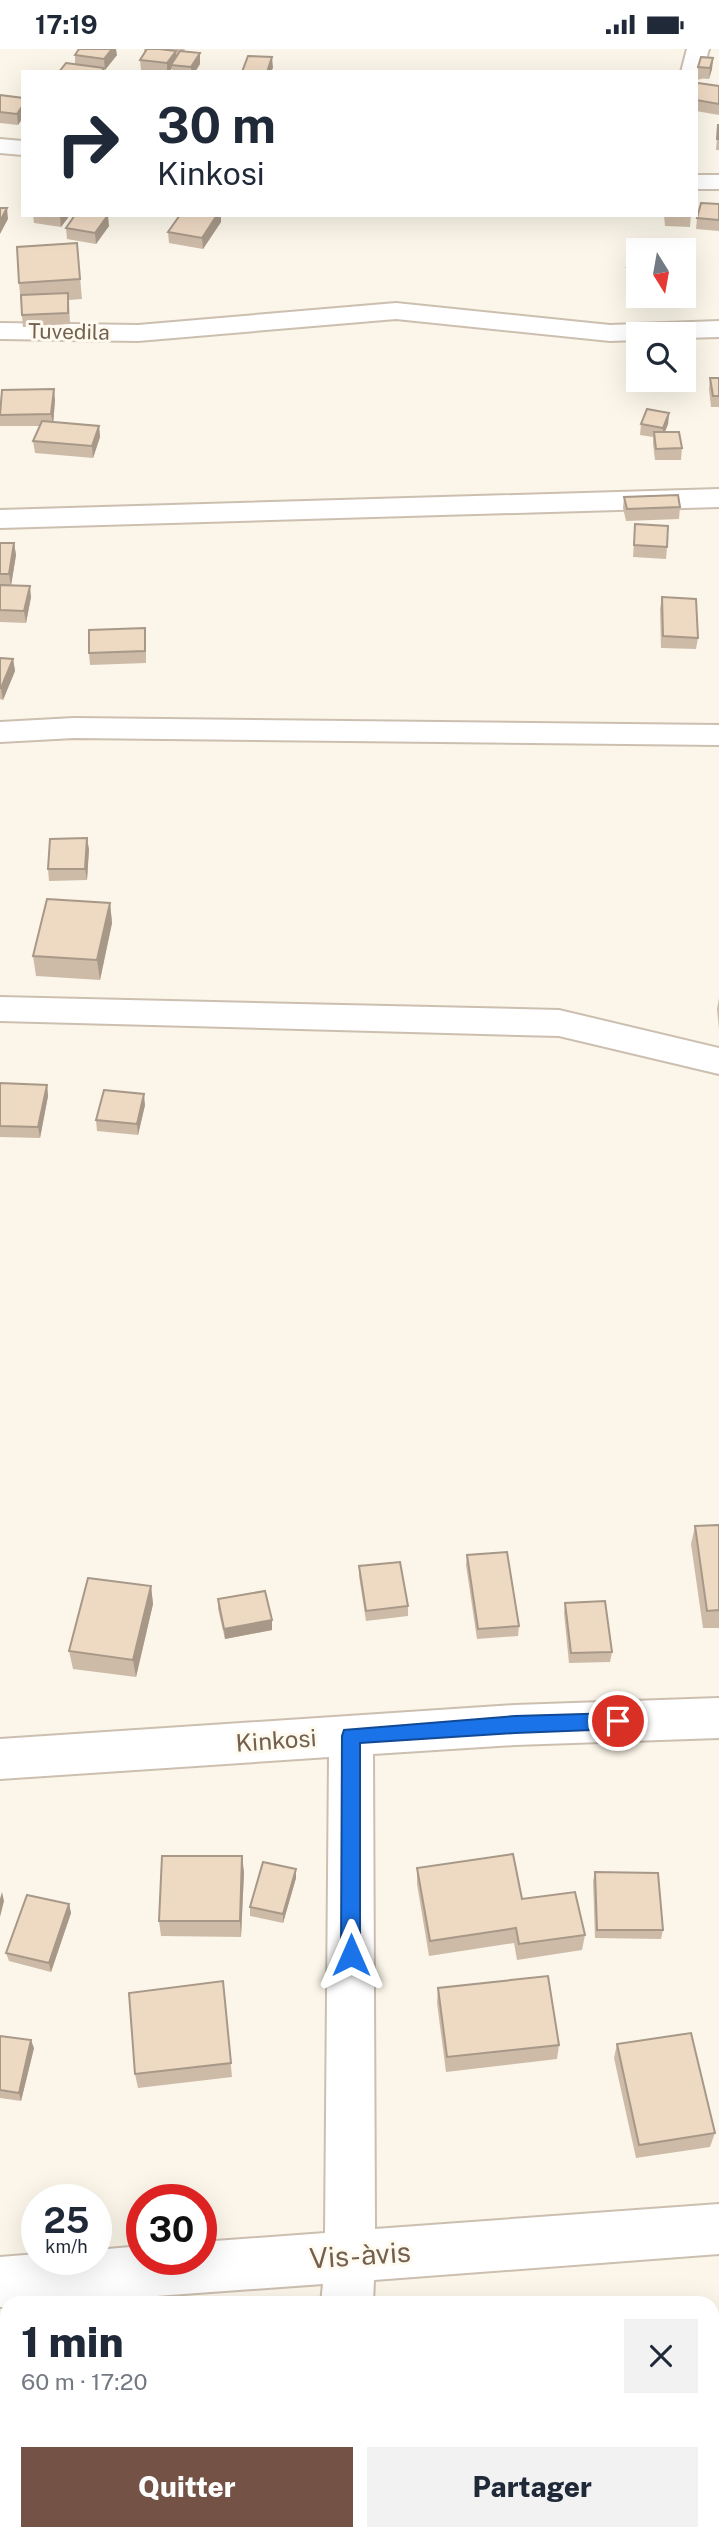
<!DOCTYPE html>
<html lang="fr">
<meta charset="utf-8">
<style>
:root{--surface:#fff;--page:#f2f2f3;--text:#1f2937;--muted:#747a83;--accent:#745246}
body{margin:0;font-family:"Public Sans",sans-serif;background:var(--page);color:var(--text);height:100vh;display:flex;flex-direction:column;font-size:26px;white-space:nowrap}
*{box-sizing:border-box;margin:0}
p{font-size:23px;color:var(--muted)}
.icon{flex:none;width:38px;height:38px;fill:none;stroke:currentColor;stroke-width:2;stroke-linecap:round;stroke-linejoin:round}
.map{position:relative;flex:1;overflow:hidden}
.details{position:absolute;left:0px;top:2247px;width:719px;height:245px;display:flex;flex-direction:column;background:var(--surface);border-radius:21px 21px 0 0;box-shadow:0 7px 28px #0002}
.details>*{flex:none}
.guide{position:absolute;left:21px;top:21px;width:677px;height:147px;border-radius:0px;box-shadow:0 7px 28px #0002;background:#fff;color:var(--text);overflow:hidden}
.needle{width:46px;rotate:169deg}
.controls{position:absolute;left:626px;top:189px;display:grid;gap:14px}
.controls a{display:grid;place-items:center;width:70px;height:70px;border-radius:0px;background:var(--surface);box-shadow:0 7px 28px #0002;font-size:35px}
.speed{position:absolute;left:21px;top:2135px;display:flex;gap:14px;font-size:35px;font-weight:700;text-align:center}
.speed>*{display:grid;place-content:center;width:91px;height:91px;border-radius:50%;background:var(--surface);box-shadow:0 7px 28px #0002;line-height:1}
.speed small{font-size:18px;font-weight:400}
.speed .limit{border:10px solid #d22;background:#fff;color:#111}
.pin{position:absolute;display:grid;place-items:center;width:60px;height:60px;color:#fff;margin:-30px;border:4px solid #fff;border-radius:50%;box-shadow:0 2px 7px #0007}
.me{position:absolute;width:77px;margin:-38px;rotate:0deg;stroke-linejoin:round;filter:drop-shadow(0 0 5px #0008)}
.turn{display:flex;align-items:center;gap:24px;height:147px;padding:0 21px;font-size:32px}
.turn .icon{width:91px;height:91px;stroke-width:2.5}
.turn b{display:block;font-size:49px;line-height:60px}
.round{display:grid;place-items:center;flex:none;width:74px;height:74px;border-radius:0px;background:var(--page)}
.overview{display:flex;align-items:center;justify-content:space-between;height:119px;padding:0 21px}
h1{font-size:42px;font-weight:800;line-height:52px}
.action{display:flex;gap:14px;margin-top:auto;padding:14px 21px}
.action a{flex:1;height:80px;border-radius:0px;background:var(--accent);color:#fff;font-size:28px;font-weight:800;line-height:80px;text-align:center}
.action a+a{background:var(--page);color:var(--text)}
.status{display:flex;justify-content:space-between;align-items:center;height:49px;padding:0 35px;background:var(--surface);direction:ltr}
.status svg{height:19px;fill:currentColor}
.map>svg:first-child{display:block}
</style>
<div class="status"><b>17:19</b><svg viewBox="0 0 49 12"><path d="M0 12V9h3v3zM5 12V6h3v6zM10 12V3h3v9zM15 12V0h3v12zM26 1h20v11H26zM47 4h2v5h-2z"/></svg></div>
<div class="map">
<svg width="719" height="2492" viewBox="0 0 719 2492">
<rect width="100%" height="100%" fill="#fbf6e9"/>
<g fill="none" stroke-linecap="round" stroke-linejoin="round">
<g stroke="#ccbfb0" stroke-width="4">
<path id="minor" d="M 687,0 L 709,0 L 701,28 L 696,29 L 696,23 L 681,23 Z
M 0,90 L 23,92 L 23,106 L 0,104 Z
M 696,126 L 719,126 L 719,140 L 696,140 Z
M 396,254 L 610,276 L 719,272 L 719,288 L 684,289 L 684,285 L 639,285 L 639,291 L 610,292 L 396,270 L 138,292 L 0,290 L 0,274 L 138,276 Z
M 719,440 L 719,458 L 0,479 L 0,461 Z
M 74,669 L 719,676 L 719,696 L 74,689 L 0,693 L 0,673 Z
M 0,948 L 559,961 L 719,999 L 719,1025 L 559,987 L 0,972 Z
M 719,1649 L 719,1689 L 515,1696 L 373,1705 L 375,2180 L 719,2155 L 719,2205 L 374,2231 L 373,2254 L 321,2254 L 323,2235 L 60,2254 L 7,2254 L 7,2258 L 0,2258 L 0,2208 L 37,2205 L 37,2210 L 96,2210 L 96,2201 L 142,2197 L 142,2210 L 201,2210 L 201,2193 L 325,2184 L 329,1708 L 0,1730 L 0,1690 L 515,1656 Z
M 306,2485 L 360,2485 L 359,2492 L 305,2492 Z"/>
</g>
<use href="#minor" fill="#fff" fill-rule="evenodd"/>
</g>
<path fill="#cdbba8" d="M 144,0 L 185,0 L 184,2 L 200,4 L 200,15 L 195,23 L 172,23 L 172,19 L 169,23 L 151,23 L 141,21 L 140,11 L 145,4 Z
M 75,6 L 117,6 L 105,21 L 104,21 L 104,23 L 75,15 Z
M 713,9 L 712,20 L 709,30 L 697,29 L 698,18 Z
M 696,36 L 719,37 L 719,66 L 696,62 Z
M 0,46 L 23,49 L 18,76 L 0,74 Z
M 718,76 L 719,76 L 719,101 L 716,101 Z
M 719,155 L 719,182 L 696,180 L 697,169 Z
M 33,166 L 70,166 L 61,178 L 34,174 Z
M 664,166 L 691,166 L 690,178 L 665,177 Z
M 221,173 L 203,200 L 169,194 L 168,183 Z
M 109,177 L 96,195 L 67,190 L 66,179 Z
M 77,194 L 82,250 L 69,251 L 70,275 L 23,278 L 19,234 Z
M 639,206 L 639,232 L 626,229 L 627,218 Z
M 710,329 L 719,329 L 719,358 L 711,358 L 709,340 Z
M 55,351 L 53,373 L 99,377 L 100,388 L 93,409 L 35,404 L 33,392 L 40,377 L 0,377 L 0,354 Z
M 669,364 L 668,375 L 665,383 L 682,399 L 681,411 L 655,411 L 653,395 L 653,388 L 640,386 L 641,375 Z
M 624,448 L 680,458 L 679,470 L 626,472 L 623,459 Z
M 635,475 L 667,498 L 666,510 L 633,508 Z
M 0,494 L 14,494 L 16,506 L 11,536 L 31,548 L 26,574 L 0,573 Z
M 662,548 L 698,589 L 696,600 L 661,599 L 660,560 Z
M 146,590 L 146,614 L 90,616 L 89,604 Z
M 0,609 L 13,610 L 15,622 L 3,651 L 0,650 Z
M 89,800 L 87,831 L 49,832 L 48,820 Z
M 110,854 L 112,874 L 100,931 L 36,927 L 33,907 Z
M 719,949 L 719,980 L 717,960 Z
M 0,1034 L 47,1036 L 48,1047 L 40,1089 L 0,1088 Z
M 145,1056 L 138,1086 L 97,1082 L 96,1071 Z
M 719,1476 L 719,1579 L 703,1579 L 691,1495 L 695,1477 Z
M 467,1506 L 519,1577 L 518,1587 L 477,1590 L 466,1516 Z
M 359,1517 L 408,1557 L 408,1567 L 366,1572 L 359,1527 Z
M 151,1537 L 153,1555 L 136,1628 L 73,1620 L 69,1602 Z
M 218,1550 L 272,1571 L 272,1581 L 225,1590 L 218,1560 Z
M 565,1554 L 612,1603 L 610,1613 L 569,1614 L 564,1564 Z
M 417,1819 L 522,1850 L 585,1886 L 582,1901 L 517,1911 L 514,1894 L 429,1907 L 417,1835 Z
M 296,1820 L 296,1829 L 283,1874 L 250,1867 L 250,1858 Z
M 244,1823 L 241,1888 L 161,1887 L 159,1872 Z
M 595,1823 L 663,1881 L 661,1890 L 595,1889 L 593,1832 Z
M 69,1855 L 71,1864 L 51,1923 L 9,1912 L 6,1904 Z
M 223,1932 L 232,2028 L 138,2039 L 135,2025 Z
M 438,1939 L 559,1996 L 557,2010 L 446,2023 L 437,1954 Z
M 0,1987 L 34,1999 L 21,2052 L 0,2049 Z
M 617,1995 L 715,2084 L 710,2098 L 636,2109 L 614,2009 Z
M 712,2399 L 719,2492 L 712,2492 L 711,2485 L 712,2485 Z"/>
<path fill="#a79888" d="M 112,0 L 116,0 L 117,6 L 105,21 L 104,10 Z
M 176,2 L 176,13 L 171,16 L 172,19 L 169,23 L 167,23 L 167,14 Z
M 200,4 L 200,15 L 195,23 L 191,23 L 191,18 Z
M 272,8 L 273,19 L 271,23 L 267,23 Z
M 713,9 L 712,20 L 709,30 L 710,19 Z
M 23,56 L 23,69 L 18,76 L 17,65 Z
M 7,159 L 8,170 L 0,185 L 0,172 Z
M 70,166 L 61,178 L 60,167 Z
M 108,166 L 109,177 L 96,195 L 95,184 Z
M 217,166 L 221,166 L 221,173 L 203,200 L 202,189 Z
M 54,340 L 55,351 L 53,377 L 51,365 Z
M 669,364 L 668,375 L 662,390 L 663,379 Z
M 99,377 L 100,388 L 93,409 L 92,397 Z
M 14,494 L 16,506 L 11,537 L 9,525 Z
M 30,537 L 31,548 L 26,574 L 24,562 Z
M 13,610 L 15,622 L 3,651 L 1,639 Z
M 87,789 L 89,800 L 87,831 L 85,820 Z
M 110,854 L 112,874 L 100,931 L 97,911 Z
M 47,1036 L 48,1047 L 40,1089 L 38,1078 Z
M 144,1045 L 145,1056 L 138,1086 L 137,1075 Z
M 151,1537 L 153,1555 L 136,1628 L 133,1611 Z
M 272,1571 L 272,1581 L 225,1590 L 224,1580 Z
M 242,1807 L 244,1823 L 241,1888 L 240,1872 Z
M 296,1820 L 296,1829 L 283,1874 L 283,1865 Z
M 2,1843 L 4,1852 L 0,1868 L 0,1850 Z
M 69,1855 L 71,1864 L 51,1923 L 49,1914 Z
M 31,1991 L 34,1999 L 21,2052 L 19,2044 Z
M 232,2485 L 233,2485 L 234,2492 L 229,2492 Z"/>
<path fill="#eed9c3" stroke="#a79888" stroke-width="2" d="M 79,0 L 112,0 L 104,10 L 75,6 Z
M 147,0 L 159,0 L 176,2 L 167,14 L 140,11 Z
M 180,2 L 200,4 L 191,18 L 171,16 Z
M 248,7 L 272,8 L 267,23 L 242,23 Z
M 701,8 L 713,9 L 710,19 L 698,18 Z
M 66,14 L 104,19 L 101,23 L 59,23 Z
M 698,34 L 719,37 L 719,55 L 696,51 L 696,36 Z
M 0,46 L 23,49 L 23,56 L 17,65 L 0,63 Z
M 718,76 L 719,76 L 719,90 L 717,90 Z
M 701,154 L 719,155 L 719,171 L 697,169 Z
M 0,159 L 7,159 L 0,172 Z
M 75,166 L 108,166 L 95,184 L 66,179 Z
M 180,166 L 217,166 L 202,189 L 168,183 Z
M 77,194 L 80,230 L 19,234 L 17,198 Z
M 636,205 L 639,206 L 639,220 L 627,218 Z
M 68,244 L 68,264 L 22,266 L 21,246 Z
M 710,329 L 719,329 L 719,347 L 713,347 Z
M 54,340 L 51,365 L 0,366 L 2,341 Z
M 647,360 L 669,364 L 663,379 L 641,375 Z
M 42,372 L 99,377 L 92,397 L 33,392 Z
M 654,383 L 679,383 L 682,399 L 656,400 Z
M 678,446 L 680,458 L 627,460 L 624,448 Z
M 635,475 L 668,477 L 667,498 L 634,496 Z
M 0,494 L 14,494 L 9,525 L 0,525 Z
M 0,536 L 30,537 L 24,562 L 0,561 Z
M 662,548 L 696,550 L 698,589 L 663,587 Z
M 145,579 L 145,602 L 89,604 L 89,581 Z
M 0,609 L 13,610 L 1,639 L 0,639 Z
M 87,789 L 85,820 L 48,820 L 50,790 Z
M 47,850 L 110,854 L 97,911 L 33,907 Z
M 0,1034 L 47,1036 L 38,1078 L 0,1077 Z
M 104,1041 L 144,1045 L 137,1075 L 96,1071 Z
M 719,1476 L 719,1561 L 707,1562 L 695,1477 Z
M 507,1503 L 519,1577 L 478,1580 L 467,1506 Z
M 400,1513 L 408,1557 L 366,1562 L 359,1517 Z
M 88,1529 L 151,1537 L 133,1611 L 69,1602 Z
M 265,1542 L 272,1571 L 224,1580 L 218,1550 Z
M 605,1552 L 612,1603 L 571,1604 L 565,1554 Z
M 513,1805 L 522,1850 L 575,1843 L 585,1886 L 519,1895 L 516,1879 L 430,1892 L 417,1819 Z
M 162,1807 L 242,1807 L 240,1872 L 159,1872 Z
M 263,1813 L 296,1820 L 283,1865 L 250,1858 Z
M 595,1823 L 658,1824 L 663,1881 L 597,1881 Z
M 27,1846 L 69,1855 L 49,1914 L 6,1904 Z
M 548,1927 L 559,1996 L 447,2008 L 438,1939 Z
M 223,1932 L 231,2014 L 135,2025 L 129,1944 Z
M 691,1984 L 715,2084 L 639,2096 L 617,1995 Z
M 0,1987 L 31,1991 L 19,2044 L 0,2041 Z
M 719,2398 L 719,2492 L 712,2450 L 712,2399 Z
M 119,2485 L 232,2485 L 229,2492 L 116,2492 Z
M 442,2485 L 444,2492 L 410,2492 Z
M 525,2485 L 567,2485 L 568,2492 L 480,2492 L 480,2490 Z"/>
<path fill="#1a73e8" stroke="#114b97" stroke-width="2" d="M 618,1664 L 625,1667 L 627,1672 L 625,1678 L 618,1680 L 515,1684 L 360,1694 L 360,1906 L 357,1912 L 351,1915 L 344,1912 L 341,1906 L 342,1687 L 344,1681 L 515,1667 Z"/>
<g text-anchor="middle" stroke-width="6" stroke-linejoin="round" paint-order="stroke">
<g font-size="21" fill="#74604e" stroke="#fefaef">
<text transform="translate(69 283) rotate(1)" y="7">Tuvedila</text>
</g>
<g font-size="24" fill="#74604e" stroke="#fefaef">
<text transform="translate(276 1692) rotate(-4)" y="8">Kinkosi</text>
</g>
<g font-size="28" fill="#74604e" stroke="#fefaef">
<text transform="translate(360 2206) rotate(-4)" y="10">Vis-àvis</text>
</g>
</g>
</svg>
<div class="controls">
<a><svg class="needle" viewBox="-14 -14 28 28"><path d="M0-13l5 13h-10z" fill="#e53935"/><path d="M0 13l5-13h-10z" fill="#747a83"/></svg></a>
<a><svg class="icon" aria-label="search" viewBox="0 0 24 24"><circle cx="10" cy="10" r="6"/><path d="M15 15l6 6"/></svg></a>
</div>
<div class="speed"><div>25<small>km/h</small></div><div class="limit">30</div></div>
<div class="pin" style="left:618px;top:1672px;background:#d93025"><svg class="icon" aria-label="arrive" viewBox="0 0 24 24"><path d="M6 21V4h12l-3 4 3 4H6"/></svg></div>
<svg class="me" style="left:351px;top:1906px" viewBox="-20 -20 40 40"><path d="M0-17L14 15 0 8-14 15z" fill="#1a73e8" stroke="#fff" stroke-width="4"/></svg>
<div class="guide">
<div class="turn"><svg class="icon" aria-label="right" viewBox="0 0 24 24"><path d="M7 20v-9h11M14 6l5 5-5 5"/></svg><div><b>30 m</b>Kinkosi</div></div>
</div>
<section class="details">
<div class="overview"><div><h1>1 min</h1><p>60 m · 17:20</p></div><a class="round"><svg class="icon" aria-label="close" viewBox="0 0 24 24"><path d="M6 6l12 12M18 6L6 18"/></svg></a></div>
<div class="action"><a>Quitter</a><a>Partager</a></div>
</section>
</div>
